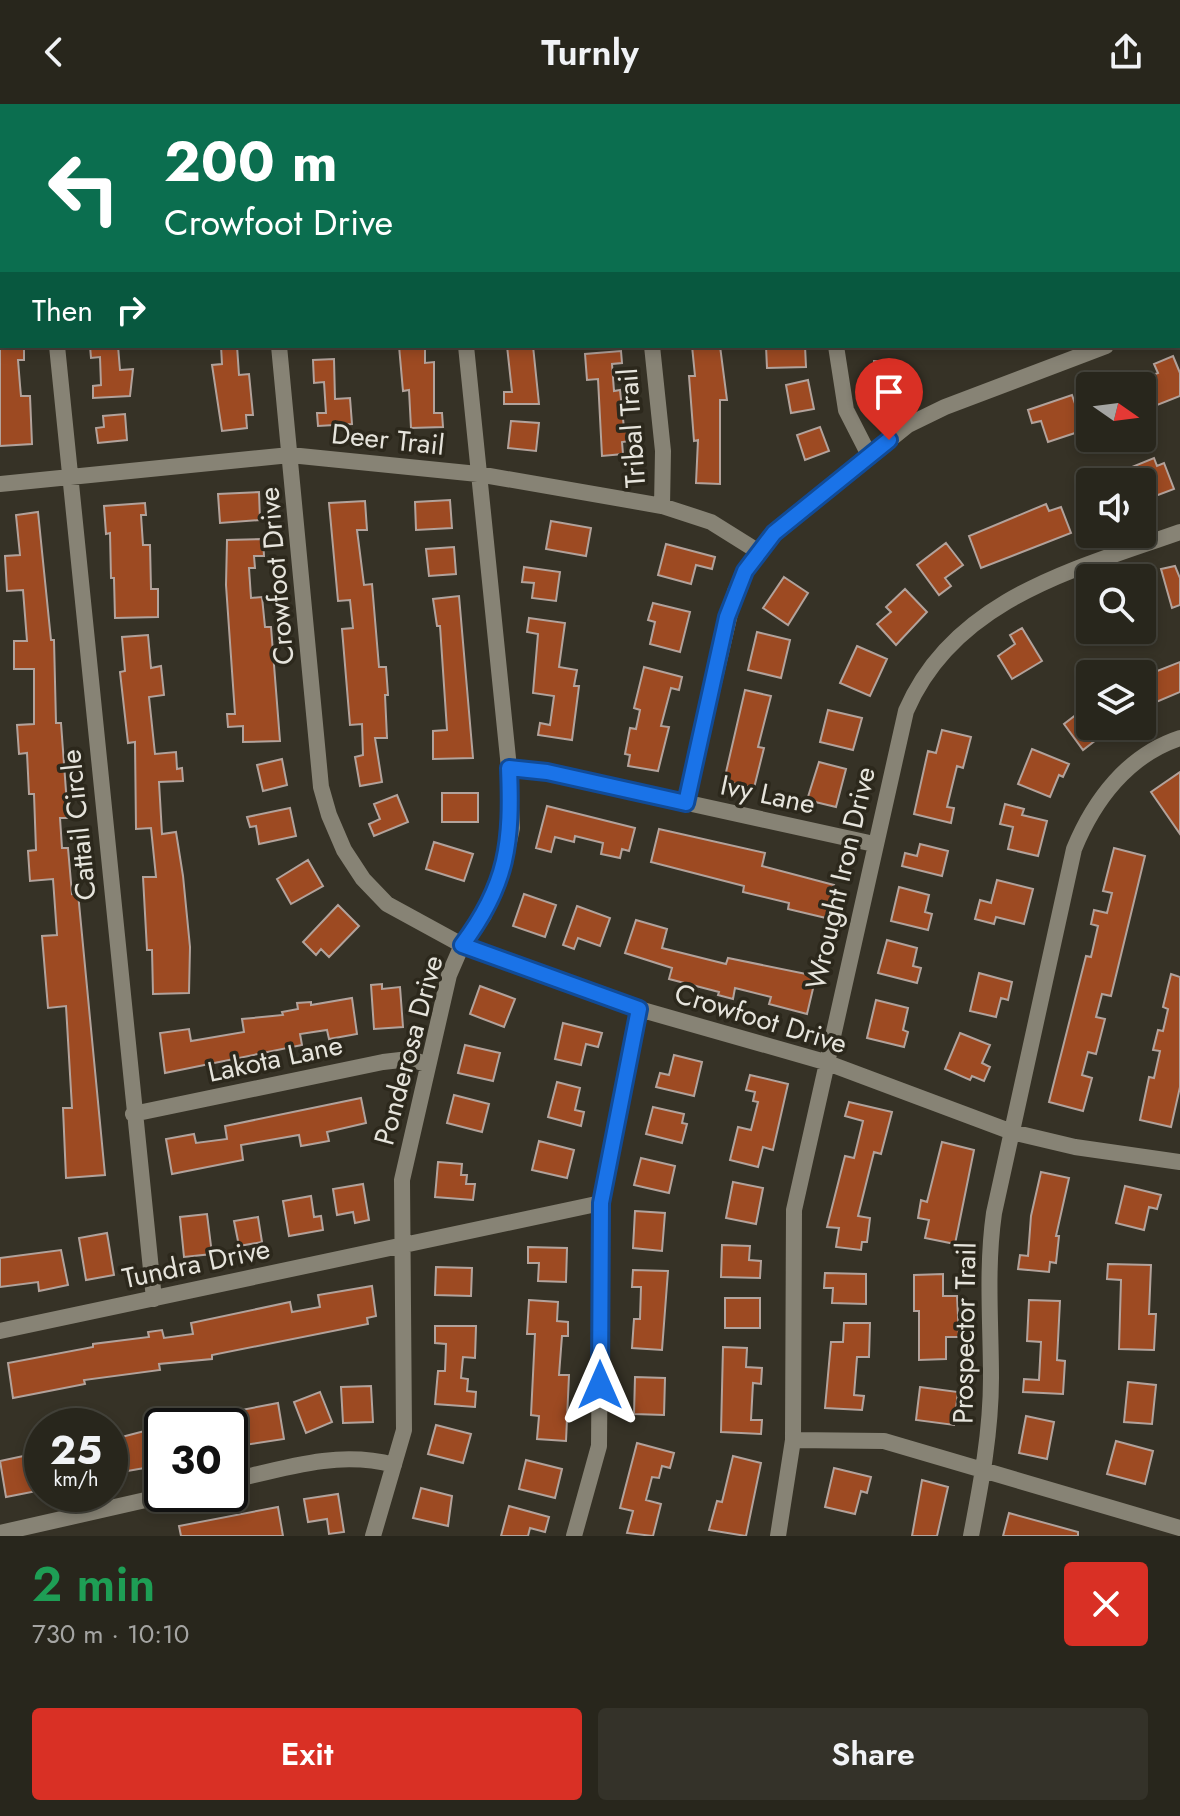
<!DOCTYPE html>
<meta charset="utf-8">
<style>
:root{--surface:#28261c;--page:#343229;--text:#f1f3f6;--muted:#a5a5a3;--line:#44433b;--accent:#d93025}
body{margin:0;font-family:Jost,sans-serif;background:var(--page);color:var(--text);height:100vh;display:flex;flex-direction:column;font-size:30px;white-space:nowrap}
*{box-sizing:border-box;margin:0}
p{font-size:26px;color:var(--muted)}
.icon{flex:none;width:44px;height:44px;fill:none;stroke:currentColor;stroke-width:2;stroke-linecap:round;stroke-linejoin:round}
.map{position:relative;height:1432px;overflow:hidden}
.panel{display:flex;flex-direction:column;background:var(--surface);flex:1}
.panel>*{flex:none}
.hud{position:absolute;left:0px;top:0px;width:1180px;height:244px;box-shadow:0 4px 12px #0003,0 0 0 2px var(--line);background:#0b6e4f;color:#fff;overflow:hidden}
.needle{width:52px;rotate:104deg}
.fabs{position:absolute;left:1076px;top:268px;display:grid;gap:16px}
.fabs a{display:grid;place-items:center;width:80px;height:80px;border-radius:8px;background:var(--surface);box-shadow:0 4px 12px #0003,0 0 0 2px var(--line);font-size:40px}
.speed{position:absolute;left:24px;top:1304px;display:flex;gap:16px;font-size:40px;font-weight:700;text-align:center}
.speed>*{display:grid;place-content:center;width:104px;height:104px;border-radius:50%;background:var(--surface);box-shadow:0 4px 12px #0003,0 0 0 2px var(--line);line-height:1}
.speed small{font-size:20px;font-weight:400}
.speed .limit{border:4px solid #111;border-radius:12px;background:#fff;color:#111}
.pin{position:absolute;display:grid;place-items:center;width:68px;height:68px;color:#fff;margin:-82px -34px;border-radius:50% 50% 50% 0;rotate:-45deg;box-shadow:0 0 8px #0007}
.pin .icon{rotate:45deg}
.me{position:absolute;width:88px;margin:-44px;rotate:0deg;stroke-linejoin:round;filter:drop-shadow(0 0 6px #0008)}
.turn{display:flex;align-items:center;gap:28px;height:168px;padding:0 32px;font-size:36px}
.turn .icon{width:104px;height:104px;stroke-width:2.5}
.turn b{display:block;font-size:56px;line-height:68px}
.then{display:flex;align-items:center;height:76px;padding:0 32px;background:#0003;gap:16px;font-size:30px}
.round{display:grid;place-items:center;flex:none;width:84px;height:84px;border-radius:8px;background:var(--page)}
.overview{display:flex;align-items:center;justify-content:space-between;height:136px;padding:0 32px}
h1{font-size:48px;font-weight:600;line-height:60px;color:#1e9e55}
.action{display:flex;gap:16px;margin-top:auto;padding:16px 32px}
.action a{flex:1;height:92px;border-radius:8px;background:var(--accent);color:#fff;font-size:32px;font-weight:600;line-height:92px;text-align:center}
.action a+a{background:var(--page);color:var(--text)}
header{display:flex;justify-content:space-between;align-items:center;height:104px;padding:0 32px;background:var(--surface);font-size:36px;font-weight:600}
.map>svg:first-child{display:block}
</style>
<header><svg class="icon" aria-label="back" viewBox="0 0 24 24"><path d="M15 5l-7 7 7 7"/></svg>Turnly<svg class="icon" aria-label="share" viewBox="0 0 24 24"><path d="M12 15V3M7 8l5-5 5 5M5 13v7h14v-7"/></svg></header>
<div class="map">
<svg width="1180" height="1432" viewBox="0 0 1180 1432">
<rect width="100%" height="100%" fill="#363226"/>
<path fill="#9d4a22" stroke="#b2a29b" stroke-width="2" d="M 90,242 L 118,242 L 120,266 L 133,265 L 130,292 L 93,294 L 93,282 L 101,281 L 100,253 L 91,254 Z
M 221,242 L 237,242 L 239,271 L 249,270 L 253,311 L 246,311 L 247,324 L 222,327 L 212,261 L 222,260 Z
M 399,242 L 425,242 L 425,259 L 434,258 L 434,309 L 442,309 L 443,323 L 411,324 L 409,286 L 403,287 Z
M 507,242 L 533,242 L 539,300 L 504,300 L 504,288 L 512,288 Z
M 692,242 L 720,242 L 727,296 L 720,296 L 720,380 L 696,379 L 698,336 L 694,337 L 689,272 L 695,272 Z
M 766,242 L 805,242 L 806,263 L 767,264 Z
M 24,243 L 24,256 L 18,256 L 20,281 L 21,292 L 30,292 L 32,340 L 0,342 L 0,244 Z
M 621,247 L 622,259 L 612,260 L 614,287 L 620,286 L 624,324 L 629,323 L 630,337 L 622,338 L 623,350 L 602,352 L 598,275 L 587,276 L 585,250 Z
M 1173,252 L 1180,269 L 1180,292 L 1147,305 L 1142,293 L 1142,275 L 1158,269 L 1154,260 Z
M 334,255 L 335,295 L 350,294 L 352,320 L 318,322 L 317,309 L 326,309 L 324,278 L 314,279 L 313,256 Z
M 874,257 L 896,257 L 896,286 L 873,286 Z
M 808,276 L 814,305 L 791,309 L 786,281 Z
M 1072,291 L 1084,326 L 1048,338 L 1041,317 L 1032,319 L 1028,306 Z
M 125,310 L 127,336 L 98,339 L 96,324 L 104,323 L 103,312 Z
M 511,317 L 539,319 L 536,347 L 508,344 Z
M 820,323 L 829,347 L 805,356 L 797,331 Z
M 1154,354 L 1157,362 L 1164,359 L 1174,385 L 1142,397 L 1142,378 L 1132,378 L 1127,365 Z
M 1090,384 L 1090,423 L 1088,423 L 1077,389 Z
M 259,388 L 260,416 L 220,419 L 218,390 Z
M 450,396 L 452,424 L 416,426 L 415,398 Z
M 365,397 L 367,426 L 357,426 L 364,481 L 372,480 L 379,563 L 386,563 L 388,591 L 385,591 L 387,634 L 375,634 L 382,678 L 360,682 L 355,653 L 363,651 L 362,620 L 350,621 L 342,525 L 353,524 L 350,496 L 338,497 L 329,399 Z
M 145,399 L 146,411 L 141,411 L 143,441 L 150,441 L 151,485 L 158,485 L 158,513 L 115,514 L 114,474 L 111,474 L 110,429 L 106,430 L 104,402 Z
M 1046,400 L 1049,407 L 1061,403 L 1071,429 L 981,464 L 969,432 Z
M 38,408 L 51,536 L 54,536 L 56,619 L 61,619 L 67,701 L 70,701 L 71,714 L 60,714 L 62,744 L 68,744 L 72,790 L 78,789 L 105,1071 L 66,1074 L 63,1004 L 72,1004 L 66,902 L 48,904 L 42,832 L 57,831 L 53,775 L 30,777 L 28,747 L 36,746 L 34,690 L 29,690 L 27,649 L 19,650 L 17,621 L 34,620 L 34,565 L 14,565 L 14,537 L 27,537 L 23,486 L 7,487 L 5,452 L 20,451 L 16,411 Z
M 551,417 L 591,424 L 586,452 L 546,445 Z
M 263,435 L 264,452 L 254,452 L 255,464 L 249,464 L 251,494 L 262,493 L 265,523 L 271,523 L 280,637 L 243,638 L 243,622 L 228,623 L 227,610 L 235,610 L 226,481 L 227,436 Z
M 946,439 L 963,461 L 945,474 L 951,482 L 939,491 L 917,461 Z
M 666,440 L 715,453 L 712,465 L 696,461 L 691,480 L 658,471 Z
M 454,443 L 456,470 L 429,472 L 426,445 Z
M 1175,462 L 1180,474 L 1180,501 L 1172,504 L 1161,465 Z
M 524,463 L 560,468 L 556,497 L 532,494 L 534,479 L 522,478 Z
M 784,473 L 808,489 L 788,521 L 763,504 Z
M 1142,484 L 1155,517 L 1142,521 Z
M 905,485 L 927,508 L 896,541 L 877,520 L 891,508 L 886,503 Z
M 459,492 L 473,654 L 433,655 L 433,627 L 447,626 L 440,522 L 437,522 L 433,495 Z
M 653,499 L 690,508 L 680,548 L 650,540 L 655,518 L 648,516 Z
M 529,514 L 565,519 L 559,563 L 577,566 L 574,582 L 579,582 L 572,636 L 538,631 L 540,619 L 550,621 L 554,592 L 533,589 L 538,530 L 527,528 Z
M 1022,524 L 1042,557 L 1012,575 L 998,552 L 1015,540 L 1010,531 Z
M 757,528 L 790,536 L 781,574 L 748,566 Z
M 148,531 L 151,564 L 161,562 L 164,591 L 149,593 L 155,650 L 176,648 L 177,665 L 182,664 L 183,677 L 159,678 L 162,730 L 176,728 L 183,772 L 190,843 L 189,889 L 153,890 L 152,846 L 147,846 L 143,773 L 156,773 L 151,724 L 136,725 L 135,638 L 128,639 L 120,568 L 125,567 L 122,533 Z
M 857,542 L 887,555 L 870,592 L 840,579 Z
M 1180,558 L 1180,588 L 1142,604 L 1142,573 Z
M 644,563 L 682,573 L 679,586 L 671,584 L 661,622 L 669,623 L 658,667 L 628,662 L 630,651 L 625,650 L 630,624 L 636,625 L 640,606 L 634,604 Z
M 745,586 L 771,592 L 758,643 L 764,644 L 754,684 L 724,677 Z
M 1090,600 L 1090,622 L 1114,622 L 1083,646 L 1064,620 Z
M 828,606 L 862,614 L 853,646 L 820,638 Z
M 942,626 L 971,633 L 963,664 L 957,662 L 947,703 L 954,704 L 951,719 L 914,710 L 928,647 L 936,649 Z
M 1032,645 L 1069,660 L 1063,673 L 1059,671 L 1050,693 L 1018,680 Z
M 282,655 L 287,681 L 263,687 L 257,661 Z
M 819,658 L 846,665 L 836,703 L 807,696 Z
M 1180,668 L 1180,730 L 1151,688 Z
M 442,689 L 478,689 L 478,718 L 442,718 Z
M 397,691 L 408,718 L 374,732 L 369,720 L 380,715 L 374,700 Z
M 1005,700 L 1024,705 L 1022,711 L 1047,717 L 1038,752 L 1008,745 L 1013,723 L 1000,720 Z
M 547,702 L 635,724 L 629,747 L 622,745 L 620,754 L 601,750 L 603,739 L 575,732 L 574,738 L 555,733 L 551,748 L 536,744 Z
M 290,704 L 296,732 L 259,740 L 256,722 L 250,723 L 247,713 Z
M 659,725 L 765,749 L 762,762 L 834,781 L 826,814 L 788,805 L 789,799 L 743,788 L 744,782 L 651,758 Z
M 434,738 L 473,750 L 464,777 L 426,765 Z
M 920,740 L 948,747 L 942,772 L 902,762 L 905,749 L 917,752 Z
M 1114,744 L 1145,752 L 1111,892 L 1102,890 L 1096,913 L 1105,915 L 1096,950 L 1088,948 L 1082,971 L 1092,974 L 1083,1007 L 1049,998 L 1086,852 L 1091,853 L 1098,822 L 1091,820 L 1094,806 L 1107,809 L 1112,789 L 1103,787 Z
M 308,756 L 323,782 L 291,800 L 277,775 Z
M 997,776 L 1033,785 L 1024,820 L 996,813 L 994,820 L 975,815 L 980,796 L 991,799 Z
M 899,783 L 929,791 L 925,808 L 932,810 L 928,826 L 891,817 Z
M 524,790 L 556,801 L 545,833 L 513,822 Z
M 338,801 L 359,822 L 329,853 L 321,845 L 316,851 L 303,838 Z
M 577,802 L 610,814 L 600,842 L 578,834 L 574,845 L 563,841 Z
M 636,816 L 667,825 L 662,844 L 726,860 L 728,854 L 816,872 L 807,910 L 769,900 L 771,893 L 735,884 L 733,895 L 718,891 L 719,888 L 669,875 L 672,864 L 625,849 Z
M 887,836 L 917,844 L 913,862 L 921,864 L 917,879 L 878,869 Z
M 979,869 L 1012,878 L 1008,896 L 1001,894 L 996,913 L 970,907 Z
M 1171,870 L 1180,873 L 1180,983 L 1171,1023 L 1140,1016 L 1149,973 L 1154,974 L 1160,947 L 1153,946 L 1158,926 L 1163,927 L 1168,905 L 1163,903 Z
M 382,880 L 382,885 L 400,883 L 403,923 L 374,925 L 371,881 Z
M 480,882 L 515,895 L 504,923 L 470,910 Z
M 352,894 L 357,930 L 329,935 L 327,926 L 300,930 L 302,941 L 165,969 L 160,929 L 189,925 L 191,937 L 244,928 L 242,915 L 283,911 L 282,908 L 298,905 L 297,899 L 311,898 L 311,901 Z
M 876,896 L 908,904 L 903,926 L 908,928 L 904,943 L 867,934 Z
M 563,919 L 602,929 L 598,943 L 586,940 L 581,961 L 555,955 Z
M 960,929 L 990,941 L 982,959 L 990,963 L 984,977 L 972,972 L 970,976 L 945,965 Z
M 465,941 L 500,949 L 493,977 L 458,969 Z
M 674,951 L 702,958 L 694,992 L 656,983 L 660,969 L 669,971 Z
M 750,971 L 788,980 L 773,1046 L 763,1043 L 758,1063 L 730,1056 L 738,1023 L 751,1026 L 758,998 L 753,997 L 755,988 L 746,986 Z
M 557,978 L 580,984 L 575,1006 L 584,1008 L 581,1022 L 548,1013 Z
M 454,991 L 489,1000 L 482,1028 L 447,1019 Z
M 361,994 L 366,1019 L 327,1028 L 329,1037 L 301,1042 L 299,1031 L 241,1041 L 243,1056 L 172,1070 L 166,1035 L 194,1030 L 196,1039 L 227,1035 L 225,1022 Z
M 849,998 L 892,1008 L 881,1050 L 874,1048 L 858,1112 L 870,1114 L 867,1138 L 862,1138 L 861,1146 L 836,1143 L 839,1124 L 827,1123 L 845,1052 L 854,1054 L 863,1017 L 845,1012 Z
M 653,1003 L 684,1010 L 682,1019 L 687,1020 L 682,1039 L 646,1030 Z
M 539,1037 L 574,1046 L 567,1074 L 532,1066 Z
M 942,1038 L 974,1046 L 955,1140 L 925,1134 L 929,1116 L 918,1114 L 921,1096 L 927,1098 Z
M 641,1054 L 675,1062 L 669,1089 L 634,1081 Z
M 438,1058 L 462,1060 L 461,1071 L 467,1071 L 466,1080 L 475,1080 L 473,1096 L 435,1093 Z
M 1041,1068 L 1069,1074 L 1056,1132 L 1059,1132 L 1056,1159 L 1050,1158 L 1049,1168 L 1018,1165 L 1020,1151 L 1028,1152 L 1031,1112 Z
M 733,1078 L 763,1084 L 756,1120 L 726,1114 Z
M 363,1080 L 369,1116 L 355,1119 L 353,1108 L 337,1111 L 333,1085 Z
M 1125,1082 L 1161,1091 L 1157,1105 L 1149,1103 L 1144,1126 L 1116,1119 Z
M 311,1092 L 314,1113 L 321,1112 L 323,1126 L 289,1132 L 283,1097 Z
M 635,1107 L 665,1109 L 662,1147 L 633,1144 Z
M 207,1110 L 212,1150 L 184,1153 L 180,1113 Z
M 258,1113 L 262,1138 L 239,1142 L 234,1117 Z
M 107,1129 L 114,1171 L 86,1176 L 79,1134 Z
M 722,1141 L 750,1142 L 749,1156 L 761,1157 L 760,1174 L 721,1173 Z
M 528,1143 L 567,1144 L 566,1178 L 538,1177 L 539,1159 L 528,1159 Z
M 61,1146 L 68,1181 L 39,1187 L 38,1178 L 0,1183 L 0,1154 Z
M 1108,1160 L 1151,1161 L 1149,1210 L 1156,1210 L 1154,1246 L 1119,1245 L 1121,1176 L 1107,1175 Z
M 436,1163 L 472,1164 L 471,1192 L 435,1191 Z
M 633,1166 L 668,1167 L 662,1246 L 632,1244 L 634,1215 L 640,1215 L 641,1183 L 632,1183 Z
M 825,1169 L 866,1170 L 866,1200 L 832,1199 L 833,1184 L 824,1184 Z
M 943,1170 L 943,1192 L 957,1192 L 959,1233 L 946,1233 L 946,1255 L 919,1256 L 919,1207 L 914,1207 L 914,1171 Z
M 372,1182 L 376,1212 L 367,1214 L 368,1220 L 212,1251 L 212,1255 L 159,1260 L 160,1266 L 84,1276 L 85,1280 L 13,1294 L 8,1259 L 93,1243 L 93,1240 L 149,1233 L 148,1228 L 162,1226 L 164,1234 L 193,1230 L 191,1219 L 290,1198 L 292,1208 L 320,1203 L 318,1191 Z
M 725,1194 L 760,1194 L 760,1224 L 725,1224 Z
M 529,1196 L 558,1198 L 557,1217 L 568,1218 L 568,1232 L 562,1232 L 559,1271 L 569,1271 L 566,1337 L 537,1335 L 539,1312 L 531,1311 L 535,1230 L 527,1230 Z
M 1029,1196 L 1060,1197 L 1057,1256 L 1065,1257 L 1063,1290 L 1023,1288 L 1024,1275 L 1039,1276 L 1041,1238 L 1027,1237 Z
M 844,1219 L 870,1219 L 869,1253 L 857,1253 L 854,1291 L 864,1292 L 862,1306 L 825,1304 L 831,1238 L 843,1238 Z
M 435,1222 L 476,1222 L 475,1254 L 463,1253 L 461,1274 L 468,1275 L 467,1287 L 476,1288 L 475,1303 L 435,1300 L 438,1267 L 445,1267 L 446,1240 L 435,1239 Z
M 723,1243 L 747,1244 L 746,1263 L 762,1264 L 761,1280 L 753,1279 L 751,1316 L 762,1316 L 761,1330 L 721,1328 Z
M 635,1273 L 665,1274 L 664,1311 L 634,1310 Z
M 1128,1278 L 1156,1281 L 1152,1320 L 1124,1318 Z
M 371,1282 L 373,1318 L 343,1319 L 341,1283 Z
M 920,1283 L 958,1288 L 954,1321 L 916,1316 Z
M 320,1288 L 332,1318 L 306,1329 L 294,1298 Z
M 278,1299 L 284,1335 L 230,1343 L 230,1322 L 212,1322 L 210,1312 Z
M 1026,1312 L 1054,1318 L 1047,1355 L 1019,1349 Z
M 436,1321 L 471,1330 L 463,1359 L 428,1350 Z
M 156,1324 L 162,1361 L 110,1370 L 110,1336 Z
M 1116,1337 L 1153,1347 L 1145,1380 L 1107,1370 Z
M 637,1339 L 674,1349 L 670,1364 L 662,1362 L 659,1374 L 652,1373 L 646,1396 L 661,1400 L 653,1432 L 627,1429 L 633,1407 L 620,1404 Z
M 42,1348 L 42,1386 L 6,1393 L 0,1357 Z
M 733,1352 L 761,1359 L 746,1432 L 709,1426 L 717,1397 L 722,1398 Z
M 526,1356 L 562,1365 L 555,1394 L 519,1385 Z
M 834,1364 L 871,1373 L 867,1389 L 861,1387 L 855,1410 L 825,1403 Z
M 922,1376 L 948,1383 L 937,1432 L 912,1432 Z
M 421,1384 L 452,1392 L 448,1422 L 413,1414 Z
M 338,1390 L 344,1428 L 329,1430 L 327,1415 L 308,1418 L 304,1395 Z
M 509,1402 L 549,1413 L 545,1428 L 530,1424 L 528,1432 L 501,1432 Z
M 278,1403 L 283,1432 L 181,1432 L 179,1422 Z
M 1009,1409 L 1078,1428 L 1078,1432 L 1003,1432 Z"/>
<g fill="none" stroke-linecap="round" stroke-linejoin="round">
<path stroke="#878375" stroke-width="16" d="M 442,0 L 442,2
M 627,0 L 627,2
M 941,0 L 947,2
M 374,2 L 382,0
M 821,2 L 822,0
M 1178,214 L 1180,217
M 57,242 L 154,1195
M 279,242 L 321,683 L 329,711 L 344,746 L 363,775 L 387,800 L 462,841 L 639,905 L 825,958 L 1012,1028 L 1075,1043 L 1180,1058
M 652,242 L 663,347 L 662,402
M 836,242 L 846,306 L 869,351
M 0,380 L 290,351 L 478,370 L 662,402 L 711,418 L 759,448
M 509,664 L 547,668 L 874,740
M 686,699 L 735,488 L 745,467 L 774,429 L 908,321 L 945,303 L 1106,242
M 133,1010 L 383,958 L 409,955 L 427,960
M 0,1227 L 601,1099
M 793,1336 L 884,1337 L 1180,1424
M 230,1377 C 285,1364 338,1346 394,1361
M 0,1429 L 172,1390
M 373,1432 L 404,1326 L 402,1076 L 449,871 L 462,841 L 484,811 L 505,756 L 512,724 L 509,664 L 466,242
M 574,1432 L 599,1342 L 601,1099 L 639,905
M 778,1432 L 793,1336 L 794,1106 L 906,607 C 954,495 1075,465 1180,428
M 971,1432 C 981,1380 991,1328 991,1274 C 991,1219 986,1165 994,1109 L 1074,745 C 1094,696 1128,651 1180,634"/>
</g>
<g fill="none" stroke-linecap="round" stroke-linejoin="round">
<g stroke="#114b97" stroke-width="20">
<path id="route" d="M 600,1281 L 601,1099 L 639,905 L 462,841 C 508,780 512,738 509,664 L 547,668 L 686,699 L 727,513 L 745,467 L 774,429 L 889,336"/>
</g>
<use href="#route" stroke="#1a73e8" stroke-width="14"/>
</g>
<g text-anchor="middle" stroke-width="7" stroke-linejoin="round" paint-order="stroke">
<g font-size="28" fill="#e6e4dc" stroke="#2c281c">
<text transform="translate(631 324) rotate(-94)" y="10">Tribal Trail</text>
<text transform="translate(388 335) rotate(6)" y="10">Deer Trail</text>
<text transform="translate(276 472) rotate(-95)" y="10">Crowfoot Drive</text>
<text transform="translate(768 690) rotate(12)" y="10">Ivy Lane</text>
<text transform="translate(78 721) rotate(-96)" y="10">Cattail Circle</text>
<text transform="translate(840 774) rotate(-77)" y="10">Wrought Iron Drive</text>
<text transform="translate(761 914) rotate(17)" y="10">Crowfoot Drive</text>
<text transform="translate(408 946) rotate(-75)" y="10">Ponderosa Drive</text>
<text transform="translate(275 954) rotate(-12)" y="10">Lakota Lane</text>
<text transform="translate(196 1159) rotate(-12)" y="10">Tundra Drive</text>
<text transform="translate(964 1229) rotate(-89)" y="10">Prospector Trail</text>
</g>
</g>
</svg>
<div class="fabs">
<a><svg class="needle" viewBox="-14 -14 28 28"><path d="M0-13l5 13h-10z" fill="#e53935"/><path d="M0 13l5-13h-10z" fill="#a5a5a3"/></svg></a>
<a><svg class="icon" aria-label="sound" viewBox="0 0 24 24"><path d="M4 9h4l5-4v14l-5-4H4zM17 9q2 3 0 6"/></svg></a>
<a><svg class="icon" aria-label="search" viewBox="0 0 24 24"><circle cx="10" cy="10" r="6"/><path d="M15 15l6 6"/></svg></a>
<a><svg class="icon" aria-label="layers" viewBox="0 0 24 24"><path d="M12 4l9 5-9 5-9-5zM3 14l9 5 9-5"/></svg></a>
</div>
<div class="speed"><div>25<small>km/h</small></div><div class="limit">30</div></div>
<div class="pin" style="left:889px;top:336px;background:#d93025"><svg class="icon" aria-label="arrive" viewBox="0 0 24 24"><path d="M6 21V4h12l-3 4 3 4H6"/></svg></div>
<svg class="me" style="left:600px;top:1281px" viewBox="-20 -20 40 40"><path d="M0-17L14 15 0 8-14 15z" fill="#1a73e8" stroke="#fff" stroke-width="4"/></svg>
<div class="hud">
<div class="turn"><svg class="icon" aria-label="left" viewBox="0 0 24 24"><path d="M17 20v-9H6M10 6l-5 5 5 5"/></svg><div><b>200 m</b>Crowfoot Drive</div></div>
<div class="then">Then<svg class="icon" aria-label="right" viewBox="0 0 24 24"><path d="M7 20v-9h11M14 6l5 5-5 5"/></svg></div>
</div>
</div>
<section class="panel">
<div class="overview"><div><h1>2 min</h1><p>730 m · 10:10</p></div><a class="round" style="background:#d93025;color:#fff"><svg class="icon" aria-label="close" viewBox="0 0 24 24"><path d="M6 6l12 12M18 6L6 18"/></svg></a></div>
<div class="action"><a>Exit</a><a>Share</a></div>
</section>
